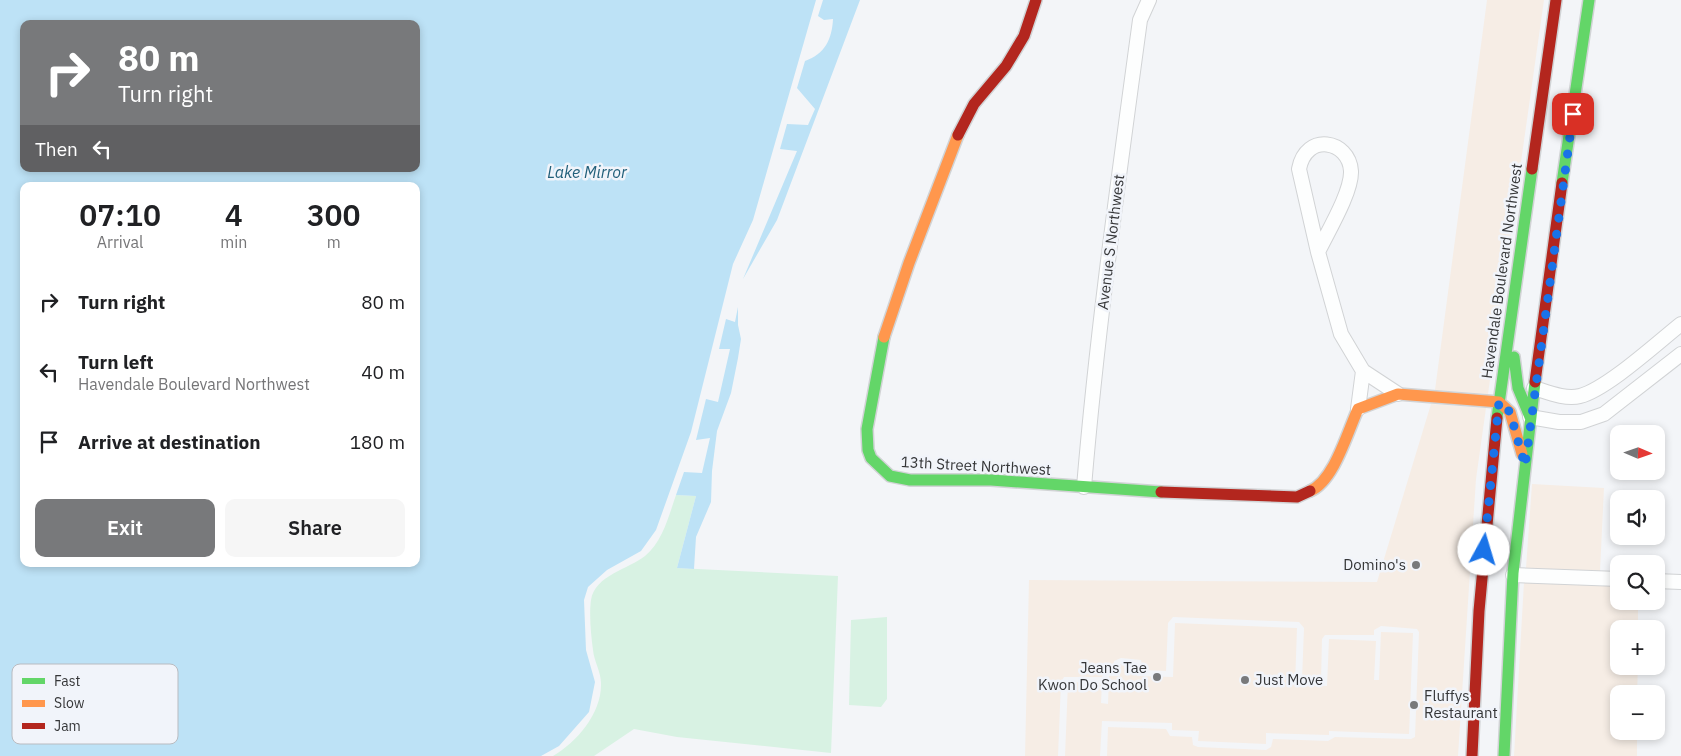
<!DOCTYPE html>
<meta charset="utf-8">
<style>
:root{--surface:#fff;--page:#f6f6f6;--text:#202124;--muted:#757577;--accent:#78797b}
body{margin:0;font-family:"IBM Plex Sans",sans-serif;background:var(--page);color:var(--text);height:100vh;display:flex;flex-direction:column;font-size:19px;white-space:nowrap}
*{box-sizing:border-box;margin:0}
p{font-size:16px;color:var(--muted)}
.icon{flex:none;width:28px;height:28px;fill:none;stroke:currentColor;stroke-width:2;stroke-linecap:round;stroke-linejoin:round}
.map{position:relative;flex:1;overflow:hidden}
.drawer{position:absolute;left:20px;top:182px;width:400px;height:385px;display:flex;flex-direction:column;background:var(--surface);border-radius:10px;box-shadow:0 2px 8px #0003}
.drawer>*{flex:none}
.top-card{position:absolute;left:20px;top:20px;width:400px;height:152px;border-radius:10px;box-shadow:0 2px 8px #0003;background:#78797b;color:#fff;overflow:hidden}
.needle{width:32px;rotate:92deg}
.tools{position:absolute;left:1610px;top:425px;display:grid;gap:10px}
.tools a{display:grid;place-items:center;width:55px;height:55px;border-radius:10px;background:var(--surface);box-shadow:0 2px 8px #0003;font-size:25px}
.pin{position:absolute;display:grid;place-items:center;width:42px;height:42px;color:#fff;margin:-21px;border-radius:10px;box-shadow:0 2px 8px #0006}
.me{position:absolute;width:55px;margin:-28px;rotate:6deg;stroke-linejoin:round;filter:drop-shadow(0 0 4px #0008)}
.turn{display:flex;align-items:center;gap:18px;height:105px;padding:0 15px;font-size:22px}
.turn .icon{width:65px;height:65px;stroke-width:2.5}
.turn b{display:block;font-size:35px;line-height:42px}
.then{display:flex;align-items:center;height:48px;padding:0 15px;background:#0003;gap:10px;font-size:19px}
.eta{display:flex;justify-content:space-evenly;align-items:center;height:85px;text-align:center}
.eta b{font-size:30px;font-weight:600;line-height:35px}
.cta{display:flex;gap:10px;margin-top:auto;padding:10px 15px}
.cta a{flex:1;height:58px;border-radius:10px;background:var(--accent);color:#fff;font-size:20px;font-weight:600;line-height:58px;text-align:center}
.cta a+a{background:var(--page);color:var(--text)}
ul{padding:0;list-style:none}
li{display:flex;align-items:center;gap:15px;height:70px;padding:0 15px}
li div{flex:1}
li b{display:block;font-size:19px}
li em{font-style:normal}
.map>svg:first-child{display:block}
</style>
<div class="map">
<svg width="1681" height="756" viewBox="0 0 1681 756">
<rect width="100%" height="100%" fill="#f3f5f8"/>
<path fill="#f6ede5" d="M 1487,0 L 1544,0 L 1488,394 L 1435,390 Z
M 1431,404 L 1486,408 L 1476,479 L 1458,756 L 1107,756 L 1108,727 L 1166,729 L 1170,736 L 1192,737 L 1193,745 L 1198,747 L 1266,750 L 1271,747 L 1273,739 L 1328,741 L 1335,737 L 1411,739 L 1415,737 L 1419,632 L 1417,629 L 1381,626 L 1374,630 L 1374,635 L 1325,635 L 1322,639 L 1321,681 L 1302,680 L 1304,628 L 1299,622 L 1173,617 L 1168,623 L 1166,671 L 1143,670 L 1141,660 L 1121,658 L 1114,661 L 1113,671 L 1105,671 L 1102,677 L 1064,677 L 1061,682 L 1058,756 L 1025,756 L 1029,580 L 1377,582 Z
M 1532,484 L 1604,488 L 1600,571 L 1526,568 Z
M 1524,582 L 1609,586 L 1619,588 L 1619,601 L 1638,601 L 1638,629 L 1619,629 L 1619,666 L 1638,666 L 1637,694 L 1619,694 L 1619,731 L 1637,731 L 1637,756 L 1514,756 Z
M 1175,623 L 1297,628 L 1295,685 L 1327,686 L 1329,639 L 1376,641 L 1374,680 L 1379,680 L 1381,632 L 1413,633 L 1409,734 L 1329,731 L 1329,735 L 1266,733 L 1266,744 L 1198,741 L 1199,731 L 1172,730 L 1172,723 L 1102,721 L 1100,756 L 1065,756 L 1068,682 L 1102,683 L 1101,703 L 1108,704 L 1109,676 L 1120,676 L 1120,664 L 1137,664 L 1137,676 L 1173,677 Z"/>
<path fill="#d8f2e3" d="M 676,495 L 696,496 L 677,568 L 838,576 L 831,753 L 677,737 L 634,729 L 594,756 L 553,756 C 577,742 602,713 601,683 C 601,672 594,661 593,650 C 591,635 589,615 591,600 C 595,575 629,569 645,556 C 663,541 669,515 676,495 Z
M 887,617 L 887,699 L 881,707 L 849,705 L 851,620 Z"/>
<path fill="#bde2f6" fill-rule="evenodd" d="M 0,0 L 816,0 L 753,220 L 733,264 L 691,432 L 656,530 L 641,551 L 607,570 L 588,587 L 584,600 L 586,650 L 595,682 L 589,712 L 559,746 L 541,756 L 0,756 ZM 24,24 L 416,24 L 416,169 L 24,169 ZM 24,186 L 416,186 L 416,564 L 24,564 Z
M 823,0 L 860,0 L 777,220 L 743,279 L 797,151 L 780,149 L 787,124 L 808,125 L 815,109 L 797,88 L 805,61 C 825,54 832,39 833,19 L 824,20 L 818,16 Z
M 738,307 L 738,325 L 741,339 L 738,358 L 731,393 L 717,431 L 712,471 L 711,502 L 696,537 L 694,569 L 677,568 L 696,496 L 676,495 L 684,472 L 702,473 L 710,438 L 696,440 L 706,399 L 718,402 L 730,349 L 719,349 L 726,319 L 735,322 Z"/>
<g fill="none" stroke-linecap="round" stroke-linejoin="round">
<g stroke="#d1d3d5" stroke-width="16">
<path id="street" d="M 1318,252 C 1327,233 1352,192 1351,171 C 1349,140 1306,132 1299,169 L 1318,252 L 1341,334 L 1363,371 L 1358,409
M 1363,371 L 1398,394
M 1534,388 C 1547,392 1566,400 1580,396 C 1607,389 1657,343 1681,324
M 1530,417 L 1559,422 L 1581,422 L 1604,414 L 1681,354
M 1084,487 C 1097,331 1119,175 1140,20 L 1149,0
M 1513,575 L 1619,579
M 1656,581 L 1681,582"/>
</g>
<g stroke="#d1d3d5" stroke-width="14">
<path id="fast" d="M 1562,183 L 1589,0
M 884,337 L 867,429 L 868,450 L 871,458 L 890,476 L 910,480 L 991,480 L 1161,492
M 1514,357 L 1518,388 L 1530,417
M 1497,418 L 1532,169
M 1504,756 L 1513,573 L 1535,382"/>
</g>
<g stroke="#d1d3d5" stroke-width="14">
<path id="slow" d="M 884,337 L 909,263 L 958,135
M 1499,402 L 1510,412 L 1522,454
M 1310,491 C 1334,481 1347,433 1358,409 L 1398,394 L 1499,402"/>
</g>
<g stroke="#d1d3d5" stroke-width="14">
<path id="jam" d="M 958,135 L 974,104 L 1006,66 L 1024,36 L 1036,0
M 1532,169 L 1556,0
M 1535,382 L 1562,183
M 1161,492 L 1297,497 L 1310,491
M 1472,756 L 1479,611 L 1497,418"/>
</g>
<use href="#street" stroke="#fdfefe" stroke-width="14"/>
<use href="#fast" stroke="#63d668" stroke-width="11"/>
<use href="#slow" stroke="#ff974d" stroke-width="11"/>
<use href="#jam" stroke="#b3261e" stroke-width="11"/>
</g>
<g fill="none" stroke-linecap="round" stroke-linejoin="round">
<path stroke="#1a73e8" stroke-width="9" stroke-dasharray="0 16.2" d="M 1484,550 L 1499,402 L 1510,412 L 1525,466 L 1573,114"/>
</g>
<g fill="#78797b" stroke="#f1f4fa" stroke-width="2">
<circle cx="1416" cy="565" r="5"/>
<circle cx="1157" cy="677" r="5"/>
<circle cx="1245" cy="680" r="5"/>
<circle cx="1414" cy="705" r="5"/>
</g>
<g text-anchor="middle" stroke-width="5" stroke-linejoin="round" paint-order="stroke">
<g font-size="15" fill="#353638" stroke="#f1f4fa">
<text transform="translate(1111 242) rotate(-83)" y="5">Avenue S Northwest</text>
<text transform="translate(1502 271) rotate(-82)" y="5">Havendale Boulevard Northwest</text>
<text transform="translate(976 466) rotate(3)" y="5">13th Street Northwest</text>
</g>
<g font-size="15" fill="#353638" stroke="#f1f4fa" text-anchor="end">
<text x="1406" y="570">Domino's</text>
<text x="1147" y="673">Jeans Tae<tspan x="1147" dy="17">Kwon Do School</tspan></text>
<text x="1255" y="685" text-anchor="start">Just Move</text>
<text x="1424" y="701" text-anchor="start">Fluffys<tspan x="1424" dy="17">Restaurant</tspan></text>
</g>
<g font-size="16" font-style="italic" fill="#215f7a" stroke="#f1f4fa">
<text x="587" y="178">Lake Mirror</text>
</g>
</g>
<rect x="12" y="664" width="166" height="80" rx="8" fill="#f1f4fa" stroke="#b9bbc0" stroke-width="1"/>
<rect x="22" y="678" width="23" height="6" fill="#63d668"/>
<rect x="22" y="700" width="23" height="7" fill="#ff974d"/>
<rect x="22" y="723" width="23" height="6" fill="#b3261e"/>
<g font-size="14" fill="#353638">
<text x="54" y="686">Fast</text>
<text x="54" y="708">Slow</text>
<text x="54" y="731">Jam</text>
</g>
</svg>
<div class="tools">
<a><svg class="needle" viewBox="-14 -14 28 28"><path d="M0-13l5 13h-10z" fill="#e53935"/><path d="M0 13l5-13h-10z" fill="#757577"/></svg></a>
<a><svg class="icon" aria-label="sound" viewBox="0 0 24 24"><path d="M4 9h4l5-4v14l-5-4H4zM17 9q2 3 0 6"/></svg></a>
<a><svg class="icon" aria-label="search" viewBox="0 0 24 24"><circle cx="10" cy="10" r="6"/><path d="M15 15l6 6"/></svg></a>
<a>+</a>
<a>−</a>
</div>
<div class="pin" style="left:1573px;top:114px;background:#d93025"><svg class="icon" aria-label="arrive" viewBox="0 0 24 24"><path d="M6 21V4h12l-3 4 3 4H6"/></svg></div>
<svg class="me" style="left:1484px;top:550px" viewBox="-20 -20 40 40"><circle r="19" fill="#fff"/><path d="M0-13L10 11 0 6-10 11z" fill="#1a73e8"/></svg>
<div class="top-card">
<div class="turn"><svg class="icon" aria-label="right" viewBox="0 0 24 24"><path d="M7 20v-9h11M14 6l5 5-5 5"/></svg><div><b>80 m</b>Turn right</div></div>
<div class="then">Then<svg class="icon" aria-label="left" viewBox="0 0 24 24"><path d="M17 20v-9H6M10 6l-5 5 5 5"/></svg></div>
</div>
<section class="drawer">
<div class="eta">
<div><b>07:10</b><p>Arrival</p></div>
<div><b>4</b><p>min</p></div>
<div><b>300</b><p>m</p></div>
</div>
<ul>
<li><svg class="icon" aria-label="right" viewBox="0 0 24 24"><path d="M7 20v-9h11M14 6l5 5-5 5"/></svg><div><b>Turn right</b></div><em>80 m</em></li>
<li><svg class="icon" aria-label="left" viewBox="0 0 24 24"><path d="M17 20v-9H6M10 6l-5 5 5 5"/></svg><div><b>Turn left</b><p>Havendale Boulevard Northwest</p></div><em>40 m</em></li>
<li><svg class="icon" aria-label="arrive" viewBox="0 0 24 24"><path d="M6 21V4h12l-3 4 3 4H6"/></svg><div><b>Arrive at destination</b></div><em>180 m</em></li>
</ul>
<div class="cta"><a>Exit</a><a>Share</a></div>
</section>
</div>
